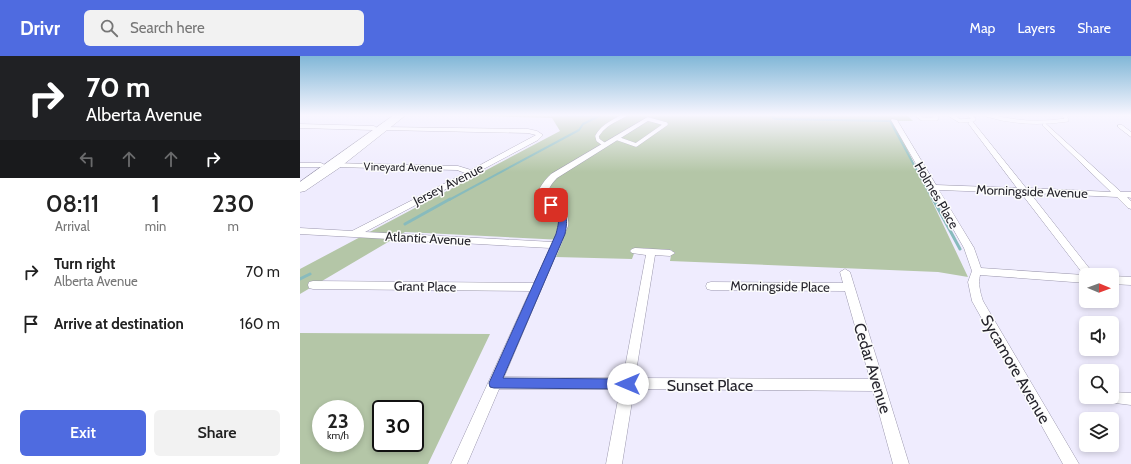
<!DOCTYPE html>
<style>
:root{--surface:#fff;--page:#f2f2f2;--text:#222;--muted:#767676;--accent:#4f6be0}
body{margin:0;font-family:Cabin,sans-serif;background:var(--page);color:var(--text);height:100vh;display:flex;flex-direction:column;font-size:15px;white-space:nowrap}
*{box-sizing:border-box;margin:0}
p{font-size:13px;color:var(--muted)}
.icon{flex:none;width:22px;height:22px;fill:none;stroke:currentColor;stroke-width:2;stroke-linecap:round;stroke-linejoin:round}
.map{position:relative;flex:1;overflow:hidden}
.panel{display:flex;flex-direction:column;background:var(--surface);width:300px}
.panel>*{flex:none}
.banner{background:#202124;color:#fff;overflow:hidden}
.needle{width:26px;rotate:91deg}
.controls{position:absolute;left:779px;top:212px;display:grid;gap:8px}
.controls a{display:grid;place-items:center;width:40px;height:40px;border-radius:6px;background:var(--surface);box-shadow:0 2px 6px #0003;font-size:20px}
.speed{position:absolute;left:12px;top:344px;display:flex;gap:8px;font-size:20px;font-weight:700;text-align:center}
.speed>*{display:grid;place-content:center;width:52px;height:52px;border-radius:50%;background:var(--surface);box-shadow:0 2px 6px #0003;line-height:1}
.speed small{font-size:10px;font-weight:400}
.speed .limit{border:2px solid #111;border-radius:6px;background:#fff;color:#111}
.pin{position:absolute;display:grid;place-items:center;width:34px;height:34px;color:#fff;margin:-17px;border-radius:8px;box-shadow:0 2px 6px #0006}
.me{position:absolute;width:44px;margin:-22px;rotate:270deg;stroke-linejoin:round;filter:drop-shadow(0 0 3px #0008)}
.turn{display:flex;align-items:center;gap:14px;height:84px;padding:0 20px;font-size:18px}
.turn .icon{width:52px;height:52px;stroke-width:2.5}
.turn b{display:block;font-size:28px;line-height:34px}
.lanes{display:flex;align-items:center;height:38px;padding:0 20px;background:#0003;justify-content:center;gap:20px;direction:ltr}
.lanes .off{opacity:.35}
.eta{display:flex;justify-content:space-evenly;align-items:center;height:68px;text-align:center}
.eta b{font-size:24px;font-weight:600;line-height:28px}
.cta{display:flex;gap:8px;margin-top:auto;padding:8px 20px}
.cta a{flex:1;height:46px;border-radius:6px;background:var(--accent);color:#fff;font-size:16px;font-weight:600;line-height:46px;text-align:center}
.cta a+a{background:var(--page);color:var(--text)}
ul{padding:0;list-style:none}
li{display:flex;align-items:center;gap:12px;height:52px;padding:0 20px}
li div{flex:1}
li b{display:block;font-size:15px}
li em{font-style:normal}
header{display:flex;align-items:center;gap:24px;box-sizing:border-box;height:56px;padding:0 20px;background:var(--accent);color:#fff}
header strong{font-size:19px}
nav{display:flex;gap:22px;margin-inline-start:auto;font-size:14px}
.search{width:280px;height:36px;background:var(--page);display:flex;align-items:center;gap:10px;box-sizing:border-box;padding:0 14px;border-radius:6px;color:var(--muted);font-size:15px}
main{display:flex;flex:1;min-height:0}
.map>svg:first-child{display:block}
</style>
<header>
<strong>Drivr</strong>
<div class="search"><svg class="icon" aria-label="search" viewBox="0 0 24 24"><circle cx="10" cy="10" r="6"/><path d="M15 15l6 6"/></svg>Search here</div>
<nav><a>Map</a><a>Layers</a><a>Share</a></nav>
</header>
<main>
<section class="panel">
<div class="banner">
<div class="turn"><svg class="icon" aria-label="right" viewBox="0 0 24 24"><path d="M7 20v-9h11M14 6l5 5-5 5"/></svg><div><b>70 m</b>Alberta Avenue</div></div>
<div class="lanes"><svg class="icon off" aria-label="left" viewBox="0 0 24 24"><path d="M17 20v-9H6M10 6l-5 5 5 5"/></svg><svg class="icon off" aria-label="ahead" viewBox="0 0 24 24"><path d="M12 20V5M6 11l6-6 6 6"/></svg><svg class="icon off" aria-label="ahead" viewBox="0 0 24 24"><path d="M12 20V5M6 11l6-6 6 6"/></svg><svg class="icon" aria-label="right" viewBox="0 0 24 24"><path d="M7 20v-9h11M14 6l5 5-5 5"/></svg></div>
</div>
<div class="eta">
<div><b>08:11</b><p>Arrival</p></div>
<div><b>1</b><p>min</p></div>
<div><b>230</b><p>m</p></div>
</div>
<ul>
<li><svg class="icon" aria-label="right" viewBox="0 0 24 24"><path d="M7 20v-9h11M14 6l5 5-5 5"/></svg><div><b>Turn right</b><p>Alberta Avenue</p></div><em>70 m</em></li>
<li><svg class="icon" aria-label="arrive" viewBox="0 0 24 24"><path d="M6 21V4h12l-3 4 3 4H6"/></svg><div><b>Arrive at destination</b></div><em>160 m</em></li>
</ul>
<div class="cta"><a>Exit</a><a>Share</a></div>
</section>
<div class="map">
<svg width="831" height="408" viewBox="0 0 831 408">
<rect width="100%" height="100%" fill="#efecfe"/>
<path fill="#b4c6a7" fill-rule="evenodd" d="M 147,59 L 607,59 L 613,65 L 594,65 L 668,221 L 638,216 L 370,205 L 372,194 L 336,192 L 332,203 L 256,201 L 263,184 L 105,176 L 0,238 L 0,213 L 260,75 L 252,62 Z
M 0,277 L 190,278 L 128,408 L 0,408 ZM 21,353 L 55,353 L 55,387 L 21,387 ZM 81,353 L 115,353 L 115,387 L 81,387 Z"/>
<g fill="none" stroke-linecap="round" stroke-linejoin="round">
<path stroke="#88bbbd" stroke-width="2" d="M 472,59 L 473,62 L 476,63 L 590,65 L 633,144
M 149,144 L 279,74 L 283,68 L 299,60 L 245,59"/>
<path stroke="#88bbbd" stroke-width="3" d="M 633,143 L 660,193
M 105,168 L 150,143
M 0,223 L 10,218"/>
<g stroke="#9c98ae" stroke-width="4">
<path id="service" d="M 617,59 L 622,63 L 636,63 L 637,62 L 634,59
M 650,59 L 660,65 L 673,64 L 674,63 L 669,59
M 687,59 C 713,67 740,68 767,64 L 764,59
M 316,82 L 336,89 L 366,68 L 348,63
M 305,89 L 298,84 L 297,80 C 303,69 314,65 325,59"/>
</g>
<g stroke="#9c98ae" stroke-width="1">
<path id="minor" d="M 346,62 L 351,63 L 257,122 C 230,150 272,144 268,170 L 204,321 L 323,322 L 346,199 L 332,197 L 330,195 L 332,193 L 335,192 L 370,194 L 375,197 L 370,200 L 355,199 L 335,322 L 570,323 L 545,235 L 411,234 L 407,233 L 406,230 L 407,227 L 411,226 L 543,227 L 540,216 L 545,213 L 550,216 L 609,408 L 593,408 L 573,335 L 334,333 L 322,408 L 306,408 L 320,333 L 199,333 L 167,408 L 151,408 L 230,235 L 13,233 L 9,232 L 8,229 L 9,226 L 13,225 L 234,227 L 250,192 L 0,178 L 0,172 L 52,175 L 165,117 L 157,114 L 34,111 L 31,111 L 31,107 L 158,110 L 171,114 L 236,79 L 228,77 L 84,74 L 81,72 L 82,71 L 228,73 L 237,75 L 243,79 L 238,84 L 65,176 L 253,186 C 255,180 260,172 259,165 C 258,143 219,150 251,118 Z
M 592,63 L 597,64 L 636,129 L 717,132 L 668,67 L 671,65 L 673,66 L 726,132 L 811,136 L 743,70 L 743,68 L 745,67 L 821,136 L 831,136 L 831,142 L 827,141 L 831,145 L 831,153 L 828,152 L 817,141 L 730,137 L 793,217 L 794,219 L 786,219 L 786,227 L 680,219 C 678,228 680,236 683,245 L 779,408 L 763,408 L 672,245 L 668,226 L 672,215 L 664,192 L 591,64 ZM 639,134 L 721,137 L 784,219 L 681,212 L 674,192 Z
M 0,68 L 74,70 L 77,72 L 74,74 L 0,72 Z
M 818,69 L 822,69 L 831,76 L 831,81 L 818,71 Z
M 0,107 L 21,107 L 25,109 L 21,111 L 0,111 Z
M 812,220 L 831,221 L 831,229 L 812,228 Z
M 812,336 L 831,337 L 831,349 L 807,346 L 806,341 L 812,341 Z"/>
</g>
<g stroke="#9c98ae" stroke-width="1">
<path id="trunk" d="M 94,59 L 106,59 L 39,112 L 5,135 L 0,136 L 0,126 Z"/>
</g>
<use href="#service" stroke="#fff" stroke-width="3.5"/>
<use href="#minor" fill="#fff" fill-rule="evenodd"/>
<use href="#trunk" fill="#fff" fill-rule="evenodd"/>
</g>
<linearGradient id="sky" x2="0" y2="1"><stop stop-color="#81b7d7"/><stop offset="0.51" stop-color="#f8f6ff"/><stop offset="1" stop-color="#f8f6ff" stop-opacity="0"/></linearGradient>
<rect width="831" height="116" fill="url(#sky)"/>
<path fill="#4f6be0" stroke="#334692" d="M 251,147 C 268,153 268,163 265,178 L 203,322 L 328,323 L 332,325 L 334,328 L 332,332 L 328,333 L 194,332 L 190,331 L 189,327 L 256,178 C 261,158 259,163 247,149 Z"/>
<g text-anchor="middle" stroke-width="3" stroke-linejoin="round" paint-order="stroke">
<g font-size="11" fill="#26252d" stroke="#fcfcfc">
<text transform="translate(103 111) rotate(1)" y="4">Vineyard Avenue</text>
</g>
<g font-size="13" fill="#26252d" stroke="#fcfcfc">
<text transform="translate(148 128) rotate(-27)" y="5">Jersey Avenue</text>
<text transform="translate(732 135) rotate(2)" y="5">Morningside Avenue</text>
<text transform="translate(637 139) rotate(60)" y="5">Holmes Place</text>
<text transform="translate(128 182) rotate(3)" y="5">Atlantic Avenue</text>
<text transform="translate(125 230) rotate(1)" y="5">Grant Place</text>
<text transform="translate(480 230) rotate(1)" y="5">Morningside Place</text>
</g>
<g font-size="16" fill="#26252d" stroke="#fcfcfc">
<text transform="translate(573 312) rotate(73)" y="6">Cedar Avenue</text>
<text transform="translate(716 313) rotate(60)" y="6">Sycamore Avenue</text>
<text x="410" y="335">Sunset Place</text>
</g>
</g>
</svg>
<div class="controls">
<a><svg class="needle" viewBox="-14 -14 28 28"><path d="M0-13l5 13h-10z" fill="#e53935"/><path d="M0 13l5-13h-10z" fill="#767676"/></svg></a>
<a><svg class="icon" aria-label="sound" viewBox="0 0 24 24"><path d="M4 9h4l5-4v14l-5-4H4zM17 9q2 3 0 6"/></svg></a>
<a><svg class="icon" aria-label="search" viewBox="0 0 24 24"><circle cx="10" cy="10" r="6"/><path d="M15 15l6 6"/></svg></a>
<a><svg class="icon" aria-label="layers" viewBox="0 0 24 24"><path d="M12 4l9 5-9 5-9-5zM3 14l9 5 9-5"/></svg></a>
</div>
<div class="speed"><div>23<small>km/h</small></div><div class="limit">30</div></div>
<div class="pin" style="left:251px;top:149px;background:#d93025"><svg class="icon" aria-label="arrive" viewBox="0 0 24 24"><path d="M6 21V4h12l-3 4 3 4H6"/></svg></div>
<svg class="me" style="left:328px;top:328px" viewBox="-20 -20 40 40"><circle r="19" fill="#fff"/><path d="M0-13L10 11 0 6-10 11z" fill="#4f6be0"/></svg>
</div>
</main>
